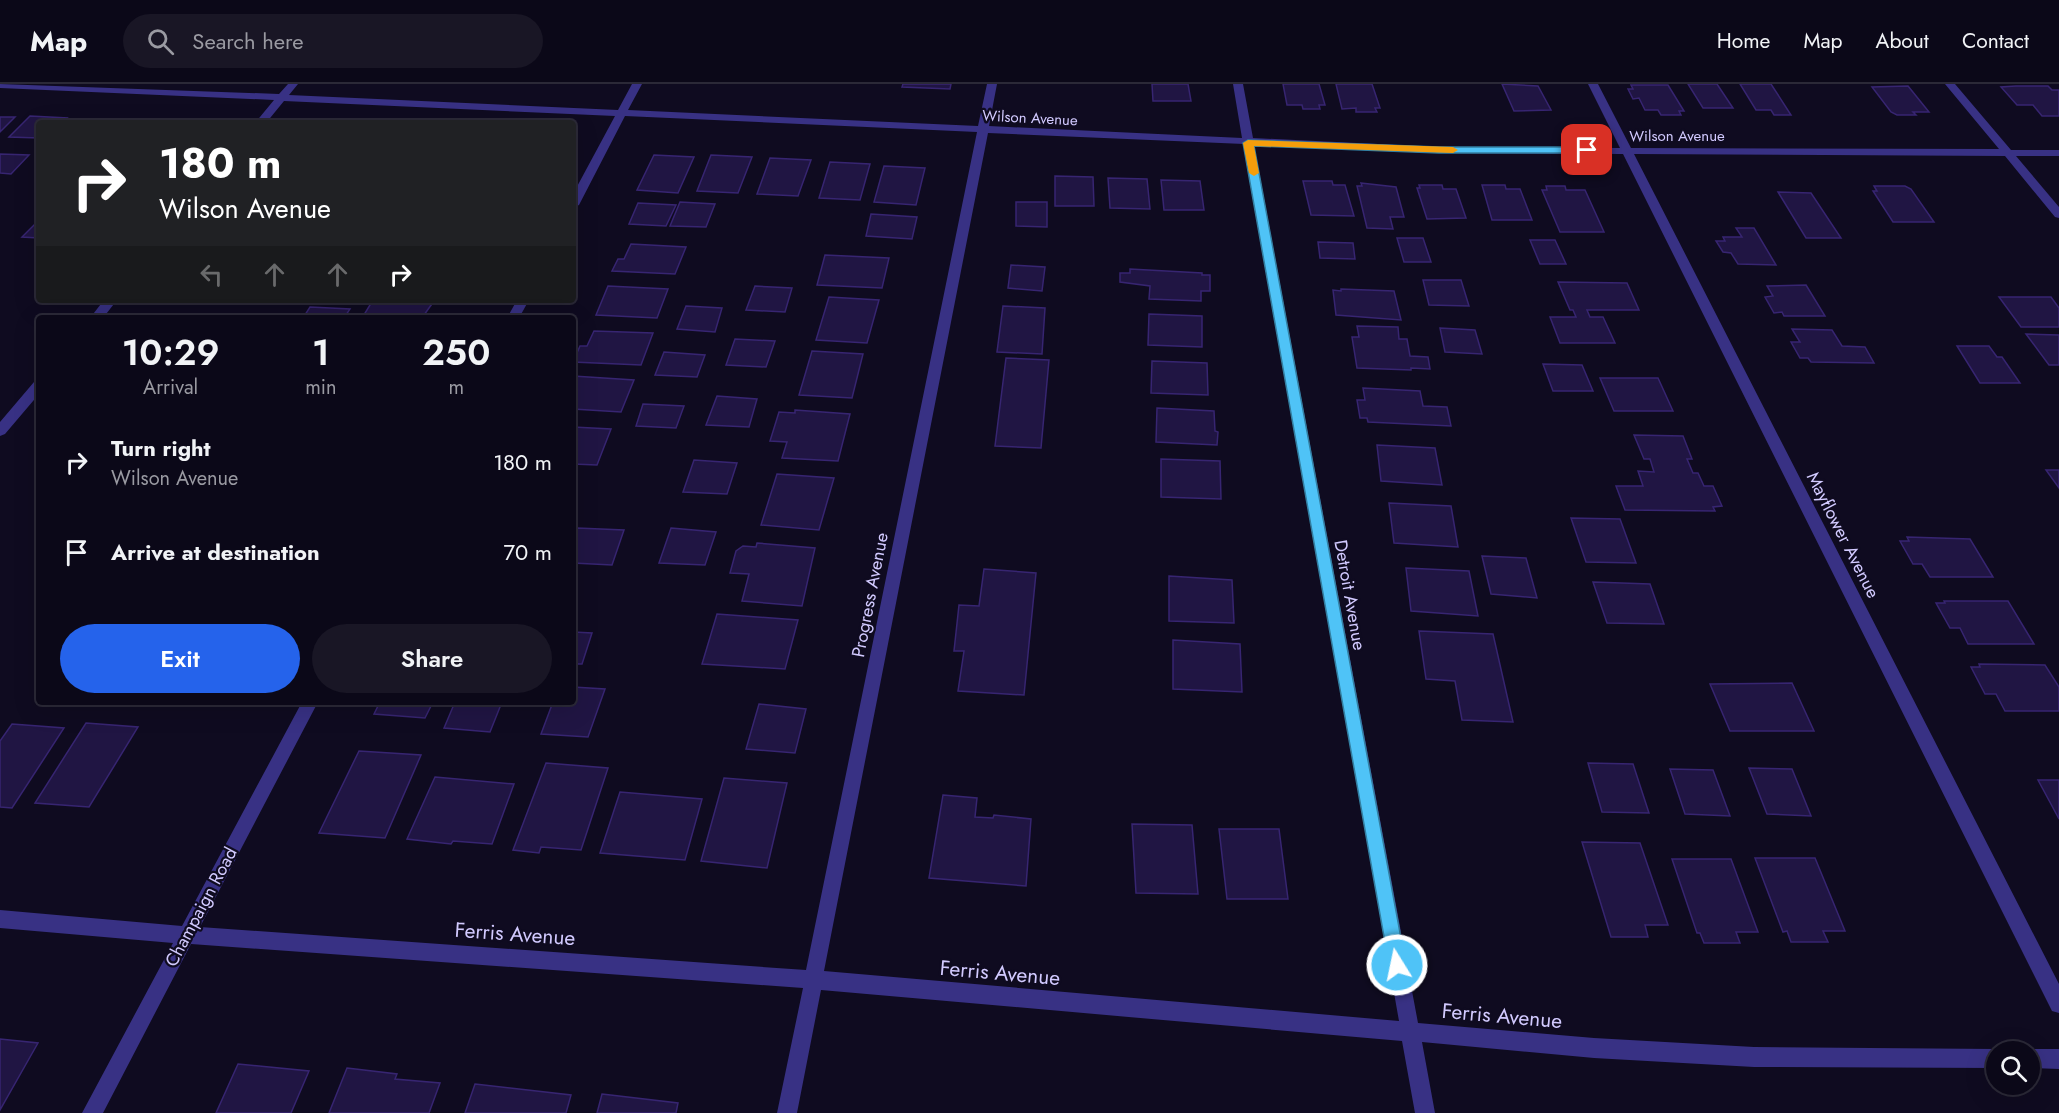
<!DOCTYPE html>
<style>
:root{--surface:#0b0818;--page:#191625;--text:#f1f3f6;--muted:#9a9aa2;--line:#2b2937;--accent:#2563eb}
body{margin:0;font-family:Jost,sans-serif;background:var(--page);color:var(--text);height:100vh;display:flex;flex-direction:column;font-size:22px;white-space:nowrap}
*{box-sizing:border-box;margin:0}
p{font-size:20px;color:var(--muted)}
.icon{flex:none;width:33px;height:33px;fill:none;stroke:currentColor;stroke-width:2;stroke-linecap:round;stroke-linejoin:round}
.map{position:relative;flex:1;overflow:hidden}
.drawer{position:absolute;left:36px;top:231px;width:540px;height:390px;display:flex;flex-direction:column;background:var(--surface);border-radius:6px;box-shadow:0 6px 24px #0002,0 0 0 2px var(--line)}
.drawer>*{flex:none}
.top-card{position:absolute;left:36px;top:36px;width:540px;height:183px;border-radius:6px;box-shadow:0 6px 24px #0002,0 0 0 2px var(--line);background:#202124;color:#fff;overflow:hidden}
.tools{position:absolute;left:1986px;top:957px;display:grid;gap:12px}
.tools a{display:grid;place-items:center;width:54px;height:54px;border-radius:50%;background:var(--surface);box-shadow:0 6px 24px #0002,0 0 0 2px var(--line);font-size:30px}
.pin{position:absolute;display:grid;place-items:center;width:51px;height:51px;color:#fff;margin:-26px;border-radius:12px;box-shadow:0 3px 9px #0006}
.me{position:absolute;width:66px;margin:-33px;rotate:350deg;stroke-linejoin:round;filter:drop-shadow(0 0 4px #0008)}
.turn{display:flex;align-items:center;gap:21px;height:126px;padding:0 24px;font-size:27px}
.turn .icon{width:78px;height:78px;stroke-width:2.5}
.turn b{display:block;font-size:42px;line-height:51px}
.lanes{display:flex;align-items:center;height:57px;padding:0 24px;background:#0003;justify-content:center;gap:30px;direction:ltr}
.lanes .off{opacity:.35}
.eta{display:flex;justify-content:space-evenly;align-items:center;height:102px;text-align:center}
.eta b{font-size:36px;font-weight:600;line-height:42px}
.cta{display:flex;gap:12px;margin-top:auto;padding:12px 24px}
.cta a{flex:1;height:69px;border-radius:36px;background:var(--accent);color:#fff;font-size:24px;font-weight:600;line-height:69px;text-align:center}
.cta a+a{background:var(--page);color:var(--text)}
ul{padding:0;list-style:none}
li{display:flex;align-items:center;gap:18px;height:90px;padding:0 24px}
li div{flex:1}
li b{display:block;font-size:22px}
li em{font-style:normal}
header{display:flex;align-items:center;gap:36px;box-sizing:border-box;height:84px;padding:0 30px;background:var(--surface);border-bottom:2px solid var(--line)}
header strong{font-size:28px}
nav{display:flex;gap:33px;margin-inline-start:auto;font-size:21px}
.search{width:420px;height:54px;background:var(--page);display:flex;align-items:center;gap:15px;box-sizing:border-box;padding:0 21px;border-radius:33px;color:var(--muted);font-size:22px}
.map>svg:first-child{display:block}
</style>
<header>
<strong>Map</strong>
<div class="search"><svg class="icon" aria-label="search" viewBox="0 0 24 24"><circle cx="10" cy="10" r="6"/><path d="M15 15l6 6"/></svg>Search here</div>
<nav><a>Home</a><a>Map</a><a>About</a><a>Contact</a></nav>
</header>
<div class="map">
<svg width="2059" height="1029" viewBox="0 0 2059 1029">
<rect width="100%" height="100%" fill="#0f0b20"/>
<path fill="#201543" stroke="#372571" stroke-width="1.5" d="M 903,0 L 951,0 L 950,5 L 902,3 Z
M 1152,0 L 1188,0 L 1191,17 L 1153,17 Z
M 1283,0 L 1319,0 L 1325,21 L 1319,21 L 1320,25 L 1303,25 L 1302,21 L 1287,21 Z
M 1336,0 L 1372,0 L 1380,24 L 1375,24 L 1377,28 L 1356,28 L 1356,24 L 1342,25 Z
M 1502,0 L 1538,2 L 1551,26 L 1514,27 Z
M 1688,0 L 1717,0 L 1733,24 L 1703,24 Z
M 1740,0 L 1771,0 L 1791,31 L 1774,31 L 1771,26 L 1756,26 Z
M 1631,1 L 1668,1 L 1684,27 L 1679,27 L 1681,31 L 1661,31 L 1658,26 L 1645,26 L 1639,14 L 1633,15 L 1628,5 L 1633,5 Z
M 1908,2 L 1929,28 L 1913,28 L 1916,31 L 1897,31 L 1891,28 L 1872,3 Z
M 2016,2 L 2048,2 L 2052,6 L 2059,6 L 2059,32 L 2042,32 L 2033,21 L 2017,21 L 2001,3 Z
M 30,32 L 67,34 L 62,39 L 39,39 L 39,54 L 9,53 Z
M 0,33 L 15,33 L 0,48 Z
M 0,70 L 29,71 L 11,90 L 0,89 Z
M 654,71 L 694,73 L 678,109 L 637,106 Z
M 711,71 L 752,73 L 738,109 L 697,107 Z
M 770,74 L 811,76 L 798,112 L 757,110 Z
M 830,78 L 870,80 L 860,116 L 819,114 Z
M 884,82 L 925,84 L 916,121 L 874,118 Z
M 1055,92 L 1093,93 L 1094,122 L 1055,122 Z
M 1108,94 L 1147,95 L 1150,125 L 1110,124 Z
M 1161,96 L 1200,97 L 1204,126 L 1164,126 Z
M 1303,97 L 1332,97 L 1333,101 L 1345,101 L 1354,132 L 1311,131 Z
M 1361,99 L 1396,103 L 1404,133 L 1390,133 L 1393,145 L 1367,144 L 1357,102 L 1362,102 Z
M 1419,101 L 1442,101 L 1443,105 L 1456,105 L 1466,134 L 1427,135 L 1417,104 L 1420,104 Z
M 1482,101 L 1505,101 L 1506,105 L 1520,105 L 1532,136 L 1492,136 Z
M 1546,102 L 1565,102 L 1566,106 L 1585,106 L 1604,148 L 1560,148 L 1542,106 L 1547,106 Z
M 1874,102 L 1905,102 L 1911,105 L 1934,138 L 1893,138 L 1873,107 L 1877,107 Z
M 1778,108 L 1811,109 L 1841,154 L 1806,154 Z
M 680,118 L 715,120 L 706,143 L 670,142 Z
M 1016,118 L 1047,118 L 1047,143 L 1016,142 Z
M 638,119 L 676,121 L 666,142 L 629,140 Z
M 871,130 L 917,133 L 912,155 L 866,152 Z
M 39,136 L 39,154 L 22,153 Z
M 1736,144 L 1754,144 L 1776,181 L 1738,180 L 1731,169 L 1723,168 L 1716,157 L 1725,157 L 1723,153 L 1742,153 Z
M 1397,154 L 1423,154 L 1431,178 L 1404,178 Z
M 1530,156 L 1555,156 L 1566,180 L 1540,180 Z
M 1318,158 L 1353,159 L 1355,175 L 1320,174 Z
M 631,160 L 686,163 L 675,190 L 612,187 L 618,175 L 624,175 Z
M 825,171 L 889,174 L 882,204 L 817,201 Z
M 1011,181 L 1045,183 L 1042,207 L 1008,204 Z
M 1130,185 L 1202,189 L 1202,191 L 1210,191 L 1210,207 L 1201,207 L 1201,217 L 1149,215 L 1150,202 L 1120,198 L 1120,189 L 1130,189 Z
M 1423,196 L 1461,196 L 1469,222 L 1429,221 Z
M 1558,198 L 1627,199 L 1639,226 L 1587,226 L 1590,233 L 1603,233 L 1615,259 L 1560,259 L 1550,233 L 1576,233 L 1573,226 L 1570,226 Z
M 1806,201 L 1825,232 L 1784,232 L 1782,228 L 1774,229 L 1765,213 L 1773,212 L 1767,202 Z
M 608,202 L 668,205 L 657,234 L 596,231 Z
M 755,202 L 792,204 L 785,228 L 746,226 Z
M 1341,205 L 1394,207 L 1401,236 L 1336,231 L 1333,206 L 1341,207 Z
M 829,213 L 879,216 L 867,259 L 816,256 Z
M 1999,213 L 2051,213 L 2059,224 L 2059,243 L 2021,243 Z
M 373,216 L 425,216 L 434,217 L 424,231 L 431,232 L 430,234 L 362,234 Z
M 686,222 L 722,224 L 715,248 L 677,245 Z
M 1003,222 L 1045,224 L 1042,270 L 997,268 Z
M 310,223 L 350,225 L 344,234 L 303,234 Z
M 1149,230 L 1202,232 L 1202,263 L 1148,261 Z
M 1357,242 L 1398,243 L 1399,255 L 1407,255 L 1410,272 L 1428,273 L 1430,285 L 1411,284 L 1411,286 L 1357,284 L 1352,253 L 1359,253 Z
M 1440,244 L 1475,246 L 1482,270 L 1445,268 Z
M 1792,245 L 1832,246 L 1842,262 L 1865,263 L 1874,279 L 1811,278 L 1808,274 L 1800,274 L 1791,258 L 1800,258 Z
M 594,247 L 653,249 L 641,281 L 573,278 L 580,262 L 587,262 Z
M 2026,250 L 2059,251 L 2059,281 L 2049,281 Z
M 735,255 L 775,257 L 766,283 L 726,281 Z
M 1957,262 L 1989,262 L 1997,273 L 2002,273 L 2020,299 L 1980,299 Z
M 812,267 L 863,270 L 852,314 L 799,311 Z
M 664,268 L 705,271 L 697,293 L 655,291 Z
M 1006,274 L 1049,276 L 1041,364 L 995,362 Z
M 1152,277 L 1207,279 L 1208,311 L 1151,309 Z
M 1543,280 L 1582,281 L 1593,307 L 1553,307 Z
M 573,292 L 634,296 L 621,328 L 573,325 Z
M 1600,294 L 1658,294 L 1673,327 L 1614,327 Z
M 1363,304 L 1420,307 L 1423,322 L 1447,323 L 1451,342 L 1368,338 L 1367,334 L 1360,334 L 1357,316 L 1365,316 Z
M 717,312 L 757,315 L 749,343 L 706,341 Z
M 643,320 L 684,322 L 676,344 L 636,342 Z
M 1157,324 L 1214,327 L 1215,347 L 1218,348 L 1217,361 L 1156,358 Z
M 795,326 L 850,330 L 838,377 L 782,374 L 787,358 L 770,357 L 779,328 L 795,329 Z
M 573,343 L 611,345 L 597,381 L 573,380 Z
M 1634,351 L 1683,352 L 1692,375 L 1687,375 L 1693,389 L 1698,389 L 1704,402 L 1713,402 L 1722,422 L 1713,423 L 1715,427 L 1625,426 L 1616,402 L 1643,402 L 1638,387 L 1654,388 L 1650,375 L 1644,375 Z
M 1377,361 L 1435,364 L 1442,401 L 1381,397 Z
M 1161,375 L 1220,377 L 1221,415 L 1161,413 Z
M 694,376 L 737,379 L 727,410 L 683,408 Z
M 2046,386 L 2059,386 L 2059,404 Z
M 777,390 L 834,394 L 819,446 L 761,441 Z
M 1389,419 L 1451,422 L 1458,463 L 1394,459 Z
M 1571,434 L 1620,435 L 1636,479 L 1586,478 Z
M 577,444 L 624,446 L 612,481 L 573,479 L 573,455 Z
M 671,444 L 716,448 L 705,481 L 659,479 Z
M 1907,453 L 1970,455 L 1993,493 L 1930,493 L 1922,480 L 1913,480 L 1900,457 L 1909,457 Z
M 757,459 L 815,464 L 802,522 L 742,517 L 749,490 L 730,489 L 736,467 L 743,462 L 756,463 Z
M 1482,472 L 1526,474 L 1537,514 L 1491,510 Z
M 1406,484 L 1469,487 L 1478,532 L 1411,527 Z
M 984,485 L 1036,489 L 1024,611 L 958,607 L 964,567 L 954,567 L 959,521 L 979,522 Z
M 1169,492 L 1232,496 L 1234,539 L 1169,537 Z
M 1593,498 L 1650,500 L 1664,540 L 1607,539 Z
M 1944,517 L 2008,517 L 2034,560 L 1968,560 L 1960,544 L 1950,544 L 1936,519 L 1945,519 Z
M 717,530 L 798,536 L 785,585 L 702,580 Z
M 1419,547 L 1493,550 L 1513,638 L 1462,636 L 1455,597 L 1426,595 Z
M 573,548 L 592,549 L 582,580 L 573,580 Z
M 1173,556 L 1240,560 L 1242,608 L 1173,605 Z
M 1979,580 L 2045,581 L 2059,603 L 2059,627 L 2005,627 L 1996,610 L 1985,610 L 1971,583 L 1980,583 Z
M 1792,599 L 1814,647 L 1730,647 L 1710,600 Z
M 573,603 L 605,605 L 588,653 L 541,650 L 553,618 L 573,618 Z
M 380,618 L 433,618 L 425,634 L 374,630 Z
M 455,618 L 502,618 L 490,648 L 444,644 Z
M 759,620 L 806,625 L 795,669 L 746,665 Z
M 86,639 L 138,643 L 89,723 L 35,719 Z
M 12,640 L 64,644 L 12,724 L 0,723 L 0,657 Z
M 359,667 L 421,671 L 385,754 L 319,749 Z
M 546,679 L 608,684 L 581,766 L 541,763 L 539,769 L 513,766 Z
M 1588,679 L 1633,680 L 1649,729 L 1602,728 Z
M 1749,684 L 1792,685 L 1811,732 L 1767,730 Z
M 1670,685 L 1713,686 L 1730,732 L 1685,730 Z
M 435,693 L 514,700 L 492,760 L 453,757 L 451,760 L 407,755 Z
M 724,694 L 787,699 L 767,784 L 701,777 Z
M 2038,696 L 2059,696 L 2059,735 Z
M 620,708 L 702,715 L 685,776 L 600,769 Z
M 943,711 L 977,714 L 975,733 L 993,734 L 994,731 L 1031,735 L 1026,802 L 929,794 Z
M 1132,740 L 1192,741 L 1198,810 L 1136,809 Z
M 1219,745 L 1279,745 L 1288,815 L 1227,815 Z
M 1582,758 L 1640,759 L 1668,841 L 1645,841 L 1648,853 L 1611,853 Z
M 1755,774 L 1815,774 L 1845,847 L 1823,847 L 1828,858 L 1791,858 L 1787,847 L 1783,848 Z
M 1672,775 L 1731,775 L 1758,848 L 1736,848 L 1740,859 L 1704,859 L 1700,849 L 1697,849 Z
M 0,955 L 38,959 L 0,1026 Z
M 238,980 L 309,987 L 291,1029 L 216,1029 Z
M 347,984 L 397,990 L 395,995 L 440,999 L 429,1029 L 329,1029 Z
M 475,1000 L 571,1011 L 566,1029 L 465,1029 Z
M 602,1010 L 678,1019 L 676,1029 L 597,1029 Z"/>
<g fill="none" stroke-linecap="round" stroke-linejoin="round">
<path fill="#383184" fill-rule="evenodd" d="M 0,0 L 279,10 L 288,0 L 298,0 L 289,11 L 618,26 L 632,0 L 642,0 L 628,26 L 978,42 L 987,0 L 997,0 L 989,42 L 1242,54 L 1233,0 L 1243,0 L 1253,54 L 1439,63 L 1620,64 L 1588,0 L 1598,0 L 1631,64 L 1999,65 L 1945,0 L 1955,0 L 2011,66 L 2059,66 L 2059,72 L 2016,72 L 2059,123 L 2059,134 L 2055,133 L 2005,72 L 1634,70 L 2059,900 L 2059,929 L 2052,927 L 1623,70 L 1439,69 L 1254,61 L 1418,939 L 1594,954 L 1754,963 L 1996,965 L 2001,968 L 1996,968 L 1996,984 L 1754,983 L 1594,974 L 1422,958 L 1435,1029 L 1415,1029 L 1402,957 L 821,906 L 797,1029 L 777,1029 L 803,904 L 191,860 L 103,1029 L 82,1029 L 173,859 L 0,844 L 0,826 L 182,842 L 302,618 L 318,618 L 200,843 L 806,886 L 977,48 L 625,32 L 579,121 L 573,124 L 573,110 L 615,32 L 284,17 L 266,39 L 255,39 L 274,16 L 0,4 ZM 988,49 L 1244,60 L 1399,937 L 824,887 Z
M 104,216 L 117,216 L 103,234 L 90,234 Z
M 517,216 L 529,216 L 519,234 L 507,234 Z
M 39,296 L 39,310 L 5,350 L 0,352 L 0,338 L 34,298 Z
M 2030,965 L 2059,965 L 2059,985 L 2030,984 L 2030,968 L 2025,968 Z"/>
</g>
<path fill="#4fc3f7" stroke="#337fa1" stroke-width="1.5" d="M 1248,56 L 1439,63 L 1587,63 L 1592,66 L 1587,69 L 1439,69 L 1254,62 L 1406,881 L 1403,887 L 1397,890 L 1391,887 L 1389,881 L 1243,59 Z"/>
<path fill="#f59e0b" d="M 1248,56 L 1453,63 L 1458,66 L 1453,69 L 1254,62 L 1259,89 L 1254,92 L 1249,89 L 1243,59 Z"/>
<g text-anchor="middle" stroke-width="4.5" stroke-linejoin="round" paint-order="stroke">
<g font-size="15" fill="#d2caff" stroke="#0f0b20">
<text transform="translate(1030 34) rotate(3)" y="5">Wilson Avenue</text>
<text x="1677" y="57">Wilson Avenue</text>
</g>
<g font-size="18" fill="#d2caff" stroke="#0f0b20">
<text transform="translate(1843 451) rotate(63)" y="6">Mayflower Avenue</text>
<text transform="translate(870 511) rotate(-79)" y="6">Progress Avenue</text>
<text transform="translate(1350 511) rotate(80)" y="6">Detroit Avenue</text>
<text transform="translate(201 823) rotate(-62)" y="6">Champaign Road</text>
</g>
<g font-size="21" fill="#d2caff" stroke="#0f0b20">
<text transform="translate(515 850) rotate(4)" y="7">Ferris Avenue</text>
<text transform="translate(1000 889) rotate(5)" y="7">Ferris Avenue</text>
<text transform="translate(1502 932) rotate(5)" y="7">Ferris Avenue</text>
</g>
</g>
</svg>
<div class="tools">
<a><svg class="icon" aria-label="search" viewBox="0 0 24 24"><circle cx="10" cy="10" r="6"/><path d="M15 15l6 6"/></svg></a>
</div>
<div class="pin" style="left:1587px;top:66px;background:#d93025"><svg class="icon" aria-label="arrive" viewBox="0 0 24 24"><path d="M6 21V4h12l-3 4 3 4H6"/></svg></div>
<svg class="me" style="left:1397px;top:881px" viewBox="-20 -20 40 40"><circle r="17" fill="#4fc3f7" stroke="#fff" stroke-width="3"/><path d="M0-11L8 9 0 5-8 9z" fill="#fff"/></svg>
<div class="top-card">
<div class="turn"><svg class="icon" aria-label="right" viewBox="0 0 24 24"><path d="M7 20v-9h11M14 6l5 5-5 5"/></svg><div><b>180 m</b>Wilson Avenue</div></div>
<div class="lanes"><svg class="icon off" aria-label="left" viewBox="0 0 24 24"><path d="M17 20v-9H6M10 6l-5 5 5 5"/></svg><svg class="icon off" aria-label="ahead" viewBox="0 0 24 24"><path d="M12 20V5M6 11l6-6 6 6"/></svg><svg class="icon off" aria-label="ahead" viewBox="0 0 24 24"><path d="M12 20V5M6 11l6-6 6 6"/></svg><svg class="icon" aria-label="right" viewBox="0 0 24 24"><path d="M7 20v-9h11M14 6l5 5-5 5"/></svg></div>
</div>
<section class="drawer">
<div class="eta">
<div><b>10:29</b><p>Arrival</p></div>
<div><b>1</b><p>min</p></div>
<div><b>250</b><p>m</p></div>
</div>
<ul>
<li><svg class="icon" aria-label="right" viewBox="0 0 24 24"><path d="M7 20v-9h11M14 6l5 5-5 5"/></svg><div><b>Turn right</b><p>Wilson Avenue</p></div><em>180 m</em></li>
<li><svg class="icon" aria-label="arrive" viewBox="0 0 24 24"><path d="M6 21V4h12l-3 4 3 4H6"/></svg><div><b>Arrive at destination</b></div><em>70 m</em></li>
</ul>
<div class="cta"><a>Exit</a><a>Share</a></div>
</section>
</div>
